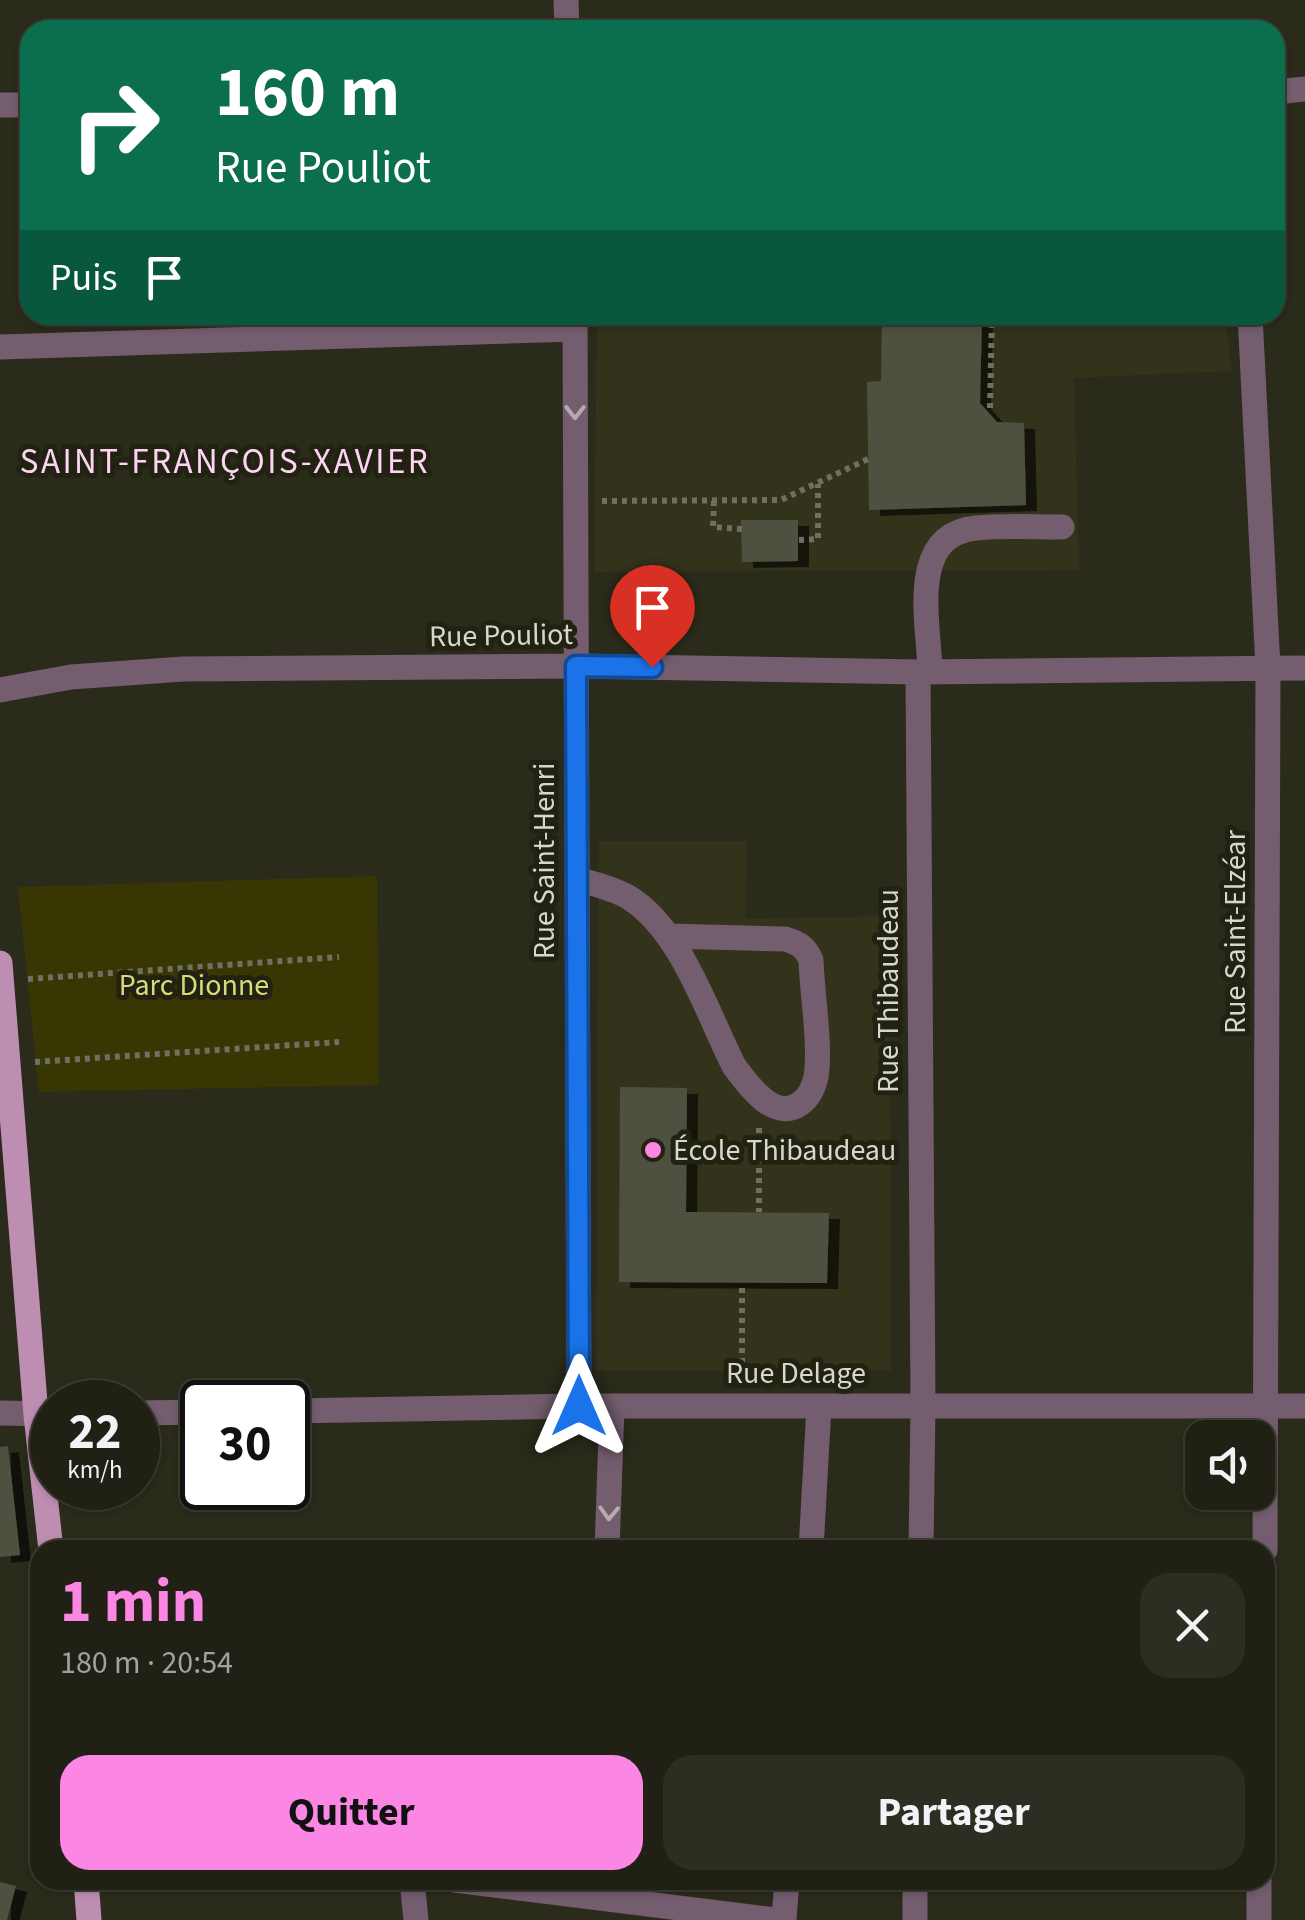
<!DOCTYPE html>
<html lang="fr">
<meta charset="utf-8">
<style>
:root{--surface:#202014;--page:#2d2d22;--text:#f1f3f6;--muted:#a2a3a0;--line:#3d3e34;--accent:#fc86e3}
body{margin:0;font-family:"Source Sans 3",sans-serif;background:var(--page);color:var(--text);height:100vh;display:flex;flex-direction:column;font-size:38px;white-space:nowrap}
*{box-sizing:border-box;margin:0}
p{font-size:32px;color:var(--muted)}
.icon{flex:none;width:55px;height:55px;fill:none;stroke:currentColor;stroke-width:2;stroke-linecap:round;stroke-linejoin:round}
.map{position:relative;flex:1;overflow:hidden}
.panel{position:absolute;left:30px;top:1540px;width:1245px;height:350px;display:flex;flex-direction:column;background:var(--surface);border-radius:30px;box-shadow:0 2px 8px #0004,0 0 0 2px var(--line)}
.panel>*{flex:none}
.banner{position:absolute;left:20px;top:20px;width:1265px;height:305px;border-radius:30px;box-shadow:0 2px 8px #0004,0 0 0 2px var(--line);background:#0b6e4f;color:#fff;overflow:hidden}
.controls{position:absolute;left:1185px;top:1420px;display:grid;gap:20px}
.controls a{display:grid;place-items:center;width:90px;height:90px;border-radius:20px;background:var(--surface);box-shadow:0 2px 8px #0004,0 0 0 2px var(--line);font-size:50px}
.speed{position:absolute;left:30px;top:1380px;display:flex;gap:20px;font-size:50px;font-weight:700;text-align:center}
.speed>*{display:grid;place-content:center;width:130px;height:130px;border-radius:50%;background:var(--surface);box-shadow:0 2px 8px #0004,0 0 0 2px var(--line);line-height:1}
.speed small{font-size:25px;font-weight:400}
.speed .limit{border:5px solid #111;border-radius:15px;background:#fff;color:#111}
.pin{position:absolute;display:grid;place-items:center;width:85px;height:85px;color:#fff;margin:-102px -42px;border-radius:50% 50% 50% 0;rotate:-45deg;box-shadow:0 0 10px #0007}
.pin .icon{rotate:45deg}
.me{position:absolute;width:110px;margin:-55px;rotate:0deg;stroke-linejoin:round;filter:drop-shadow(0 0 8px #0008)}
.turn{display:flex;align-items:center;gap:35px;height:210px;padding:0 30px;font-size:45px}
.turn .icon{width:130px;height:130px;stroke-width:2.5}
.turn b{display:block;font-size:70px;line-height:85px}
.then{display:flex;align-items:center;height:95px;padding:0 30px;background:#0003;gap:20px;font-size:38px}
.round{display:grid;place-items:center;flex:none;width:105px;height:105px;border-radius:30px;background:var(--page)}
.summary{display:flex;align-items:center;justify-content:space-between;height:170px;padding:0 30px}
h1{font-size:60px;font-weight:700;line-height:75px;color:var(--accent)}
.button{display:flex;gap:20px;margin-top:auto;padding:20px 30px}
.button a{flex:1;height:115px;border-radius:30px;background:var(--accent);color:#111;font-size:40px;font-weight:700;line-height:115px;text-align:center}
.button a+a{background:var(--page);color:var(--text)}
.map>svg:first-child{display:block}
</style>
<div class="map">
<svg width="1305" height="1920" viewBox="0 0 1305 1920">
<defs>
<filter id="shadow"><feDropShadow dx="11" dy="6" stdDeviation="0" flood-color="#0009"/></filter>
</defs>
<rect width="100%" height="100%" fill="#2b2b1b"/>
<path fill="#33331c" d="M 597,315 L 1226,315 L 1231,371 L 1074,378 L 1079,570 L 594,572 Z
M 599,841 L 747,841 L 745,919 L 889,916 L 891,1370 L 596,1371 Z"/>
<path fill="#383704" d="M 634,315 L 758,315 L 758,323 L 634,319 Z
M 377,876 L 379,1085 L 39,1092 L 18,887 Z"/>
<path fill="#50513f" filter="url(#shadow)" d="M 882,315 L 982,315 L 980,403 L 997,422 L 1024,423 L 1026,505 L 869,510 L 867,382 L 881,381 Z
M 741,520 L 798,520 L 798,561 L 742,562 Z
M 620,1087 L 687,1088 L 686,1212 L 829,1213 L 827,1283 L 619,1282 Z
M 8,1446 L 20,1555 L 0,1557 L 0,1447 Z
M 0,1882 L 16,1886 L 7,1920 L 0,1920 Z"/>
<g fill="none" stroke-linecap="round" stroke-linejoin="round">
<path stroke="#6f6f62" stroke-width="6" stroke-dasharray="5 5" stroke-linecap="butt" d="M 990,408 L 992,315
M 602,501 L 781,500 L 868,459
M 714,501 L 713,527 L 742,529
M 799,540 L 818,539 L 818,484
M 28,979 L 339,957
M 35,1062 L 339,1042
M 759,1128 L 759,1212
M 742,1383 L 742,1284"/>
<path stroke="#745d6e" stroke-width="25" d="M 566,0 L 567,30
M 1275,92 L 1305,89
M 0,105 L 30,105
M 575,315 L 579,1406
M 1250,315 L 1268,668 L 1265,1550
M 0,347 L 575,329
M 930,671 C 929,623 907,535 976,528 C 1004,525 1034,527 1062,527
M 918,672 L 923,1405 L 921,1550
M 0,690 L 71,677 L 183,669 L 576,666 L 918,672 L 1305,668
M 577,879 C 594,884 613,888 628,897 C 681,929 707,1013 734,1066 C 748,1085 775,1123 801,1103 C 809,1097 814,1086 816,1077 C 821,1046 812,993 811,960 C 805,947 799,943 785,939 L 669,936
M 288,1411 L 579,1406 L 1305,1406
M 0,1413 L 52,1414
M 138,1413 L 202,1412
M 607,1550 L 612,1407
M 811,1550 L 819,1406
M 412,1880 L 416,1920
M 454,1880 L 776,1920
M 784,1920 L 787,1880
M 915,1920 L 915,1880
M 1259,1920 L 1259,1880"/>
<path stroke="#be8eb2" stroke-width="25" d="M 0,963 L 36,1415 L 51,1550
M 86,1880 L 89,1920"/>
</g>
<defs><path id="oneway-chevron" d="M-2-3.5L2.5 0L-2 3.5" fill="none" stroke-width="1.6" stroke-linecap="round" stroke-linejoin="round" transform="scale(2.5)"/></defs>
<g stroke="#b4acac">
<use href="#oneway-chevron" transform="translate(575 412) rotate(90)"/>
<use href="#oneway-chevron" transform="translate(609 1513) rotate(92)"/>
</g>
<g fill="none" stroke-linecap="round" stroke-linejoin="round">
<g stroke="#114b97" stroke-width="25">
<path id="route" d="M 579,1406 L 576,666 L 652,667"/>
</g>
<use href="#route" stroke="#1a73e8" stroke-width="18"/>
</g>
<circle fill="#fc86e3" stroke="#222212" stroke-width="4" cx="653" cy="1150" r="10"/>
<g text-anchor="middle" stroke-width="10" stroke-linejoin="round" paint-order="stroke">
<g font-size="30" fill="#d7d7cd" stroke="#222212">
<text transform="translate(501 635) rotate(-1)" y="10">Rue Pouliot</text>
<text transform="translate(544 861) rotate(-90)" y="10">Rue Saint-Henri</text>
<text transform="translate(1235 932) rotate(-90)" y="10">Rue Saint-Elzéar</text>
<text transform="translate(888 991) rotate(-90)" y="10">Rue Thibaudeau</text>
<text x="796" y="1383">Rue Delage</text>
</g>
<g font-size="30" fill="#dada7a" stroke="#222212">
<text x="194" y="995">Parc Dionne</text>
</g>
<g font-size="30" fill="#d7d7cd" stroke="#222212" text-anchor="start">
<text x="673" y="1160">École Thibaudeau</text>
</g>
<g font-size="35" letter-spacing="2.5" fill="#fdd4f2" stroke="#222212">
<text x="225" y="473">SAINT-FRANÇOIS-XAVIER</text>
</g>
</g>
</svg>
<div class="controls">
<a><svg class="icon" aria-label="sound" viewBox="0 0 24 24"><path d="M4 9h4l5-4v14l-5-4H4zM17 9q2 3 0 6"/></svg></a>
</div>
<div class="speed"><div>22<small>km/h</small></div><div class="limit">30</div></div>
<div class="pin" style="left:652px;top:667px;background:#d93025"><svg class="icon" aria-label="arrive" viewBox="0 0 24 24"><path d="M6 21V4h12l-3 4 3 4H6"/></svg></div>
<svg class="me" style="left:579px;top:1406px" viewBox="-20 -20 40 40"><path d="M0-17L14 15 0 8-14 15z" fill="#1a73e8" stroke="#fff" stroke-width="4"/></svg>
<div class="banner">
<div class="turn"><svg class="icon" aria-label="right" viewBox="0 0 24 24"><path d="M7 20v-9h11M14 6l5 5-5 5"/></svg><div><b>160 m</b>Rue Pouliot</div></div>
<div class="then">Puis<svg class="icon" aria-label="arrive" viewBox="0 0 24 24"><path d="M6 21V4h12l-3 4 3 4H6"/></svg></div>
</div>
<section class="panel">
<div class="summary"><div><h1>1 min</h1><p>180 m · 20:54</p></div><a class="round"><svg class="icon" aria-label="close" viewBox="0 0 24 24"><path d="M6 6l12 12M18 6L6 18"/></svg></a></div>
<div class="button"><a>Quitter</a><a>Partager</a></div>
</section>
</div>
